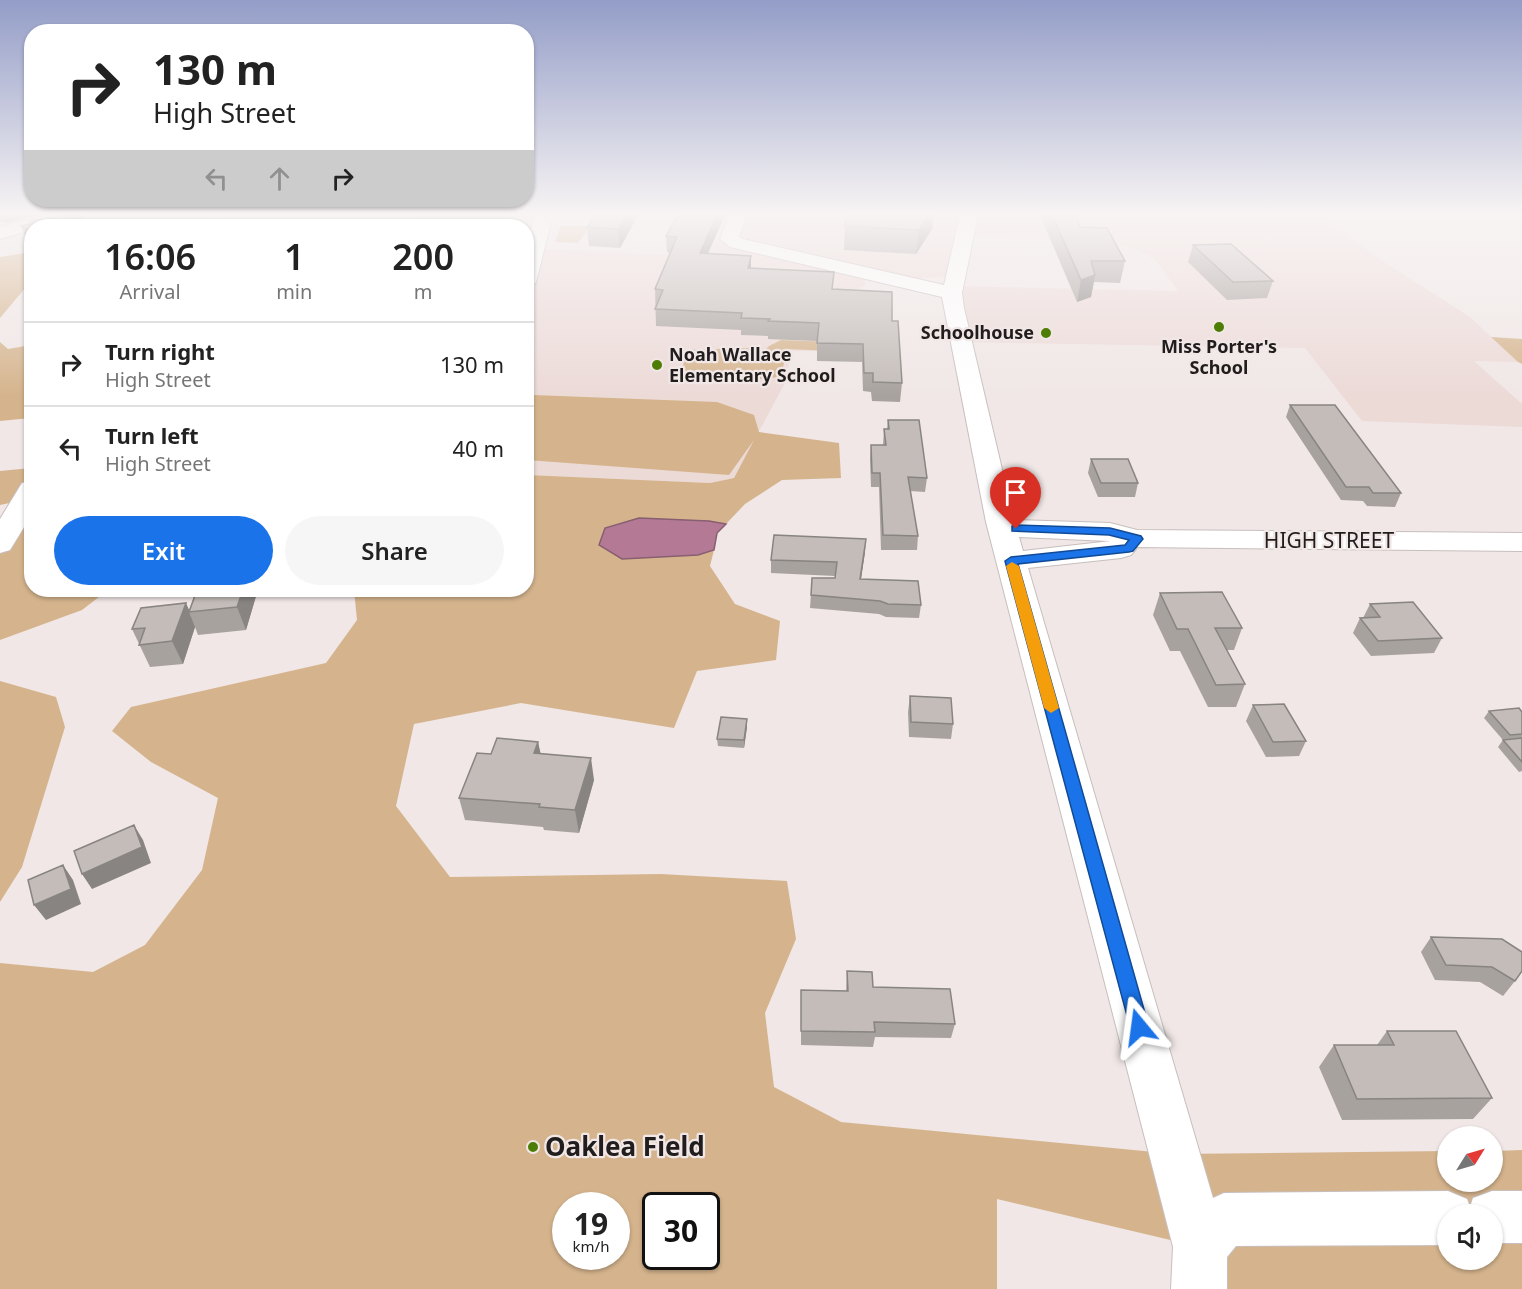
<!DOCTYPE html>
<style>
:root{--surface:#fff;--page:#f6f6f6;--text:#222;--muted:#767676;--line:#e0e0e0;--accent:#1a73e8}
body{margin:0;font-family:"Noto Sans",sans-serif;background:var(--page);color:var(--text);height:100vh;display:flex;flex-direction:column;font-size:22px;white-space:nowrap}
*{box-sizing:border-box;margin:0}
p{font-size:20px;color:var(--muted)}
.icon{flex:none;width:33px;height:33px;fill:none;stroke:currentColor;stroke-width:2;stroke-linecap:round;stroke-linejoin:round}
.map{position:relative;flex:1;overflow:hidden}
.details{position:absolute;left:24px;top:219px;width:510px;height:378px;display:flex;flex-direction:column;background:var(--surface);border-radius:24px;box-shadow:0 2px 4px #0004}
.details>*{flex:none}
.top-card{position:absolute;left:24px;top:24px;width:510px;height:183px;border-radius:24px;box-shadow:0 2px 4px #0004;background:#fff;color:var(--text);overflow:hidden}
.needle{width:39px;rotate:53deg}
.fabs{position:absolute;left:1437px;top:1126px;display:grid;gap:12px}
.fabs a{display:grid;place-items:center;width:66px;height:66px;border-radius:50%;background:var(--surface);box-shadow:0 2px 4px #0004;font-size:30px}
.speed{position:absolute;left:552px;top:1192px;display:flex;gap:12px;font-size:30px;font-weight:700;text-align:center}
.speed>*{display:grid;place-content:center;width:78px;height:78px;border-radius:50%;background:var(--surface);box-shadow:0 2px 4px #0004;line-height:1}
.speed small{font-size:15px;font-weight:400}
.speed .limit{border:3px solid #111;border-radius:9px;background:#fff;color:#111}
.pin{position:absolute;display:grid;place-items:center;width:51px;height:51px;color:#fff;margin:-62px -26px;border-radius:50% 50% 50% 0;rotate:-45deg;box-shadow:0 0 6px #0007}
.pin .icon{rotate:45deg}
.me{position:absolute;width:66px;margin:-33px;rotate:344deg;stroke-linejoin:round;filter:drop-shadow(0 0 4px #0008)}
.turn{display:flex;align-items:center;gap:21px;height:126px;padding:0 30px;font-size:27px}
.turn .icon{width:78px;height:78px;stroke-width:2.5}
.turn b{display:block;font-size:42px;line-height:51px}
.lanes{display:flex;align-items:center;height:57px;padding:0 30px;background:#0003;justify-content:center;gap:30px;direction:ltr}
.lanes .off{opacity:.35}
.eta{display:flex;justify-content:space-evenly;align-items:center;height:102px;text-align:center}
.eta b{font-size:36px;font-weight:600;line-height:42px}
.action{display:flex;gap:12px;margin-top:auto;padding:12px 30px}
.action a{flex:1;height:69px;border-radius:36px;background:var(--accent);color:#fff;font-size:24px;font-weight:600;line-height:69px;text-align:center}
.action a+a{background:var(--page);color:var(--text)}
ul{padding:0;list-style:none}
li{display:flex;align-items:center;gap:18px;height:84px;padding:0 30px;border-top:2px solid var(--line)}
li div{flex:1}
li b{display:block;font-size:22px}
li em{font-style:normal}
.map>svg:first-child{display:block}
</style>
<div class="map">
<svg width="1522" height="1289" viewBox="0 0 1522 1289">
<rect width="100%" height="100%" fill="#f0e7e6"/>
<path fill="#ecdad7" d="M 414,215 L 544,215 L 541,225 L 410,226 Z
M 738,215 L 1319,215 L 1381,260 L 1470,317 L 1518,362 L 1474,361 L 1522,404 L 1522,427 L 1362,421 L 1305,348 L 960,342 L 953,286 L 1178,291 L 1157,262 L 1148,255 L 1126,247 L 1100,243 L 964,235 L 955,277 L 888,279 L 865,274 L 865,285 L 843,297 L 837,351 L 790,351 L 787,379 L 734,478 L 710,483 L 527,475 L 526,282 L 535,248 L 664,255 L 729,239 Z"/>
<path fill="#d5b48d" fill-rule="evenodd" d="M 561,226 L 590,226 L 578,243 L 555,242 Z
M 31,252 L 31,281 L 0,318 L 0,257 Z
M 1491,337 L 1522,339 L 1522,364 L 1518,362 Z
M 781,340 L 832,342 L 833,351 L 787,349 L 781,377 L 744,380 L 683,376 L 684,350 L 746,348 L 765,350 L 769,346 Z
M 0,342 L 8,349 L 31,345 L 31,418 L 0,421 Z
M 533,395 L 717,402 L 754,415 L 759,432 L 839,443 L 841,478 L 782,480 L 745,504 L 726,524 L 709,521 L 639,518 L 605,528 L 698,555 L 714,550 L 710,566 L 735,604 L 780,621 L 776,660 L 697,671 L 674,728 L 521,703 L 414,724 L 396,806 L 450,877 L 661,874 L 787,881 L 796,939 L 765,1013 L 774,1087 L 841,1122 L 1175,1154 L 1447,1151 L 1448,1182 L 1492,1182 L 1493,1151 L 1522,1150 L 1522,1289 L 1199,1289 L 1200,1247 L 997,1199 L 997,1289 L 0,1289 L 0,963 L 93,972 L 145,945 L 202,870 L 218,798 L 151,762 L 112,731 L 131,707 L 326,663 L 357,620 L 354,590 L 526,590 L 527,475 L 710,483 L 734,478 L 754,440 L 729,475 L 527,460 L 527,399 ZM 566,1206 L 616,1206 L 616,1257 L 566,1257 ZM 656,1206 L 706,1206 L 706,1257 L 656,1257 ZM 1448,1215 L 1492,1215 L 1492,1260 L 1448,1260 Z
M 31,468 L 32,590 L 108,590 L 82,610 L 0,640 L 0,544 L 24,500 L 0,505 L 0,471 Z
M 0,681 L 56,697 L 65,727 L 22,867 L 0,902 Z"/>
<path fill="#b47a95" stroke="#885e71" stroke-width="1.5" d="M 639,518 L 709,521 L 726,524 L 717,533 L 714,550 L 698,555 L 622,559 L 599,545 L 605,528 Z"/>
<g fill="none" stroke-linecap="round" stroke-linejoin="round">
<g stroke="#c7bfbd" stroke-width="2">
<path id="minor" d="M 48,215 L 79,215 L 76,219 L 47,226 L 32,226 L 32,230 L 0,239 L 0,227 Z
M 209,215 L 227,215 L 221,226 L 203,226 Z
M 535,215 L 553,215 L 536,282 L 533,286 L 526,288 L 526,245 Z
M 729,215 L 747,215 L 739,237 L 743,239 L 944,285 L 960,215 L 978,215 L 962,293 L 964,308 L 1014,520 L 1110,523 L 1137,530 L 1522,533 L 1522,551 L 1135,547 L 1136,549 L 1131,555 L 1121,558 L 1028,568 L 1213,1198 L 1224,1193 L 1448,1191 L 1467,1199 L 1470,1207 L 1473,1198 L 1492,1191 L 1522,1191 L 1522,1243 L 1492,1243 L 1492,1215 L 1448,1215 L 1448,1245 L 1236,1246 L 1227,1257 L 1227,1289 L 1171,1289 L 1173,1247 L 986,522 L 942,297 L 730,247 L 720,239 ZM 1019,537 L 1109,541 L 1111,541 L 1023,551 Z
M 32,481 L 32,514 L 10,550 L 0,553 L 0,519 L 22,483 Z"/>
</g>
<use href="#minor" fill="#fff" fill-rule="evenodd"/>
</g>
<path fill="#a8a29e" d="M 0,215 L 38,215 L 6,223 L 2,221 L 0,222 Z
M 84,215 L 73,226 L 32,226 L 32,239 L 24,234 L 21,226 L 44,220 Z
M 596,215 L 638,215 L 620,248 L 589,246 L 587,227 Z
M 725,215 L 708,253 L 751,268 L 833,289 L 892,321 L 902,383 L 900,402 L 872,401 L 871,392 L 863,391 L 862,362 L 817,361 L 817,341 L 768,339 L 768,336 L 741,335 L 741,330 L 656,326 L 655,289 L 670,253 L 667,252 L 666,236 Z
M 847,215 L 934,215 L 932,229 L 916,254 L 844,250 L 845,226 Z
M 1040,215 L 1076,215 L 1080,227 L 1125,261 L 1120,283 L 1094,282 L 1091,297 L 1077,302 Z
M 1193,245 L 1273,281 L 1267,298 L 1227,300 L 1188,262 Z
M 1290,405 L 1401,493 L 1395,507 L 1367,506 L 1363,501 L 1341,500 L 1286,417 Z
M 888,420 L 927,478 L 925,492 L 910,491 L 918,536 L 917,550 L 881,550 L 879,487 L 871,487 L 870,459 L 871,445 L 883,445 L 884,429 L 887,429 Z
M 1091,459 L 1138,483 L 1135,497 L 1098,497 L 1088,473 Z
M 865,552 L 861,579 L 921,605 L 919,618 L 886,617 L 879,614 L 810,608 L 812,578 L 835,578 L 835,576 L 771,573 L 771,560 Z
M 197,590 L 256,590 L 257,593 L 246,630 L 198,635 L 195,627 L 183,664 L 150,667 L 132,629 L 189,610 Z
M 1160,593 L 1242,628 L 1234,650 L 1227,650 L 1245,684 L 1236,707 L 1208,707 L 1180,651 L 1170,651 L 1153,615 Z
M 1370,604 L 1442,638 L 1434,653 L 1371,656 L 1353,633 L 1360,618 L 1363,618 Z
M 910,696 L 953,724 L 951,739 L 909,737 L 908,712 Z
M 1253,705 L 1306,741 L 1299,756 L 1266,757 L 1246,721 Z
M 1489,711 L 1522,712 L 1522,771 L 1519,772 L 1498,747 L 1503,740 L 1484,718 Z
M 747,727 L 744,748 L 718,746 L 717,739 Z
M 538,742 L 540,753 L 594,780 L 579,833 L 544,830 L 543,827 L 465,820 L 459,798 L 491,754 Z
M 1431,937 L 1522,952 L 1515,981 L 1503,996 L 1480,982 L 1435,980 L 1421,952 Z
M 847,971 L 873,987 L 955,1024 L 951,1038 L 875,1037 L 873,1047 L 801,1045 L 801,990 L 846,991 Z
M 1387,1031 L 1492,1098 L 1473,1119 L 1342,1120 L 1319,1067 L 1334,1045 L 1377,1045 Z"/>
<path fill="#888481" d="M 2,215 L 38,215 L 6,223 Z
M 72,215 L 84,215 L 73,226 L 61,226 Z
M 626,215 L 638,215 L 620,248 L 618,229 Z
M 717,215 L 725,215 L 701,269 L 700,253 Z
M 928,215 L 934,215 L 932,229 L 916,254 L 919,230 Z
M 751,256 L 751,272 L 748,268 Z
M 1095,275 L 1091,297 L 1077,302 L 1081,280 Z
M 866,539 L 865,552 L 859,592 L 860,579 Z
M 243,590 L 256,590 L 257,593 L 246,630 L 237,607 Z
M 186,603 L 190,612 L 189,612 L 195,627 L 183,664 L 172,641 Z
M 747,719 L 747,727 L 744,748 L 744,740 Z
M 538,742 L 543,764 L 534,753 Z
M 591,758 L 594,780 L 579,833 L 575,810 Z
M 134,825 L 143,840 L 151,863 L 92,889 L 82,874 Z
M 63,865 L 73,880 L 81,904 L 46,920 L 34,905 Z"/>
<path fill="#c3bcb8" stroke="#888481" stroke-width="1.5" d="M 63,215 L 72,215 L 61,226 L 32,226 L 32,232 L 21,226 L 29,224 L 31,220 L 44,220 Z
M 596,215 L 626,215 L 618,229 L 587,227 Z
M 678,215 L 717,215 L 700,253 L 751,256 L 748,268 L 834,272 L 832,289 L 892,292 L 892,321 L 898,321 L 902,383 L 873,382 L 873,373 L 864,373 L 863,344 L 817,343 L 819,323 L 768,321 L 770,319 L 741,318 L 742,313 L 655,309 L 663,290 L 655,289 L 677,237 L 666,236 Z
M 847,215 L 928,215 L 919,230 L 845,226 Z
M 1052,215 L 1076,215 L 1080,227 L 1107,228 L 1125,261 L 1091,261 L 1095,275 L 1081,280 Z
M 1231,244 L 1273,281 L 1233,282 L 1193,245 Z
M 1290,405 L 1335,405 L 1401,493 L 1373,493 L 1369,487 L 1346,487 Z
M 888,420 L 919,420 L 927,478 L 908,477 L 918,536 L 883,535 L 880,473 L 872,473 L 871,445 L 886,445 L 884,429 L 889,429 Z
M 1091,459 L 1128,459 L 1138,483 L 1101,483 Z
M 774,535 L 866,539 L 860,579 L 918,581 L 921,605 L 888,604 L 880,601 L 811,595 L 812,578 L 835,578 L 837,562 L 771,560 Z
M 197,590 L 243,590 L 237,607 L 189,612 Z
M 1222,592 L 1242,628 L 1215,628 L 1245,684 L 1216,685 L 1188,629 L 1177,629 L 1160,593 Z
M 1413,602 L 1442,638 L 1378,641 L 1360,618 L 1380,617 L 1370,604 Z
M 186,603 L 172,641 L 139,645 L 145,628 L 132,629 L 141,608 Z
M 910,696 L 951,698 L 953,724 L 911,722 Z
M 1284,704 L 1306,741 L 1273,742 L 1253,705 Z
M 1519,708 L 1522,712 L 1522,734 L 1510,735 L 1489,711 Z
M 721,717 L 747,719 L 744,740 L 717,739 Z
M 497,738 L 538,742 L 534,753 L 591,758 L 575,810 L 539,807 L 540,804 L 459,798 L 477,753 L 491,754 Z
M 1522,738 L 1522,762 L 1503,740 Z
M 134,825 L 142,847 L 82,874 L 74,851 Z
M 63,865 L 71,889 L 34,905 L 28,880 Z
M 1431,937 L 1502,939 L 1522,952 L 1522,971 L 1515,981 L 1492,967 L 1446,965 Z
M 847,971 L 872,972 L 873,987 L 950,989 L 955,1024 L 874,1022 L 875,1032 L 801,1031 L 801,990 L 848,991 Z
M 1387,1031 L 1456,1031 L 1492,1098 L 1357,1099 L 1334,1045 L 1394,1045 Z"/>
<linearGradient id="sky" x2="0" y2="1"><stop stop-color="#939dc7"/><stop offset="0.54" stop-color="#f8f4f4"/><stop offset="1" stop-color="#f8f4f4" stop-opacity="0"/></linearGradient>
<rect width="1522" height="396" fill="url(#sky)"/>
<path fill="#1a73e8" stroke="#114b97" stroke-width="1.5" d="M 1016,525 L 1110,528 L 1141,536 L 1143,539 L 1133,551 L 1129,552 L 1018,564 L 1149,1027 L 1146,1033 L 1139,1036 L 1132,1033 L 1130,1027 L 1005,561 L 1011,557 L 1125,545 L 1129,540 L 1109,535 L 1012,531 L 1012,526 Z"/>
<path fill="#f59e0b" d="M 1012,562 L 1019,566 L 1059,708 L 1051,713 L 1044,708 L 1006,566 Z"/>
<g fill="#4e7d05" stroke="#f0e7e6" stroke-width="2">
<circle cx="1219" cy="327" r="6"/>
<circle cx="1046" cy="333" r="6"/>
<circle cx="657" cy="365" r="6"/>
<circle cx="533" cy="1147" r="6"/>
</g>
<g text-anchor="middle" stroke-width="4.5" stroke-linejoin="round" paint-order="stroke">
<g font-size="18" font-weight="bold" fill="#211d1d" stroke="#f0e7e6" text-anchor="end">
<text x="1034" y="339">Schoolhouse</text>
<text x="1219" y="353" text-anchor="middle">Miss Porter's<tspan x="1219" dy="21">School</tspan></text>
<text x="669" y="361" text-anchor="start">Noah Wallace<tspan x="669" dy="21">Elementary School</tspan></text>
</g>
<g font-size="21" fill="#211d1d" stroke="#f0e7e6">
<text x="1329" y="548">HIGH STREET</text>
</g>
<g font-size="26" font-weight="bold" fill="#211d1d" stroke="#f0e7e6" text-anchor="start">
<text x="545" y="1156">Oaklea Field</text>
</g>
</g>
</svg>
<div class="fabs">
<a><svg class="needle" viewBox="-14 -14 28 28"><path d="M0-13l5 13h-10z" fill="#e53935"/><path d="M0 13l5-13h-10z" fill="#767676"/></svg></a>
<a><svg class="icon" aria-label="sound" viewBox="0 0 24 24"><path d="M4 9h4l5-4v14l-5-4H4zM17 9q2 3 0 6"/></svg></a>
</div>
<div class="speed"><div>19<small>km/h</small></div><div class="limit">30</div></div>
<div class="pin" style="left:1016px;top:529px;background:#d93025"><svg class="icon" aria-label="arrive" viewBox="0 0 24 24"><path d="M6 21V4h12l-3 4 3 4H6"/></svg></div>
<svg class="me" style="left:1139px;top:1027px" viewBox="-20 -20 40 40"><path d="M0-17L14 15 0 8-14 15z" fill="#1a73e8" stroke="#fff" stroke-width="4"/></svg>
<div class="top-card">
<div class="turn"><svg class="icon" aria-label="right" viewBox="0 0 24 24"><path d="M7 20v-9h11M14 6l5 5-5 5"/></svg><div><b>130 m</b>High Street</div></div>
<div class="lanes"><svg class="icon off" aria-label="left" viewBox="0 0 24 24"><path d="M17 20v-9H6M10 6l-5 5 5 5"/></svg><svg class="icon off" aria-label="ahead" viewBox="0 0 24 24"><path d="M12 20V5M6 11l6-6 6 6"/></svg><svg class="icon" aria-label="right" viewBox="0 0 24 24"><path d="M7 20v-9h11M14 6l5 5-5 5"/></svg></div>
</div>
<section class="details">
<div class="eta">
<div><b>16:06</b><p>Arrival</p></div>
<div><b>1</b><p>min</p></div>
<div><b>200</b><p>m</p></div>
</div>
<ul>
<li><svg class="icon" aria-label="right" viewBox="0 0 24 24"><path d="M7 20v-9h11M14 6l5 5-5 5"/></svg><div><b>Turn right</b><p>High Street</p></div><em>130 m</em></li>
<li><svg class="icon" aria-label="left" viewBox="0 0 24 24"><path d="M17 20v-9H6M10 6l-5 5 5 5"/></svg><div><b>Turn left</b><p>High Street</p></div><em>40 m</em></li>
</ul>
<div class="action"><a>Exit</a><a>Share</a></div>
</section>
</div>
